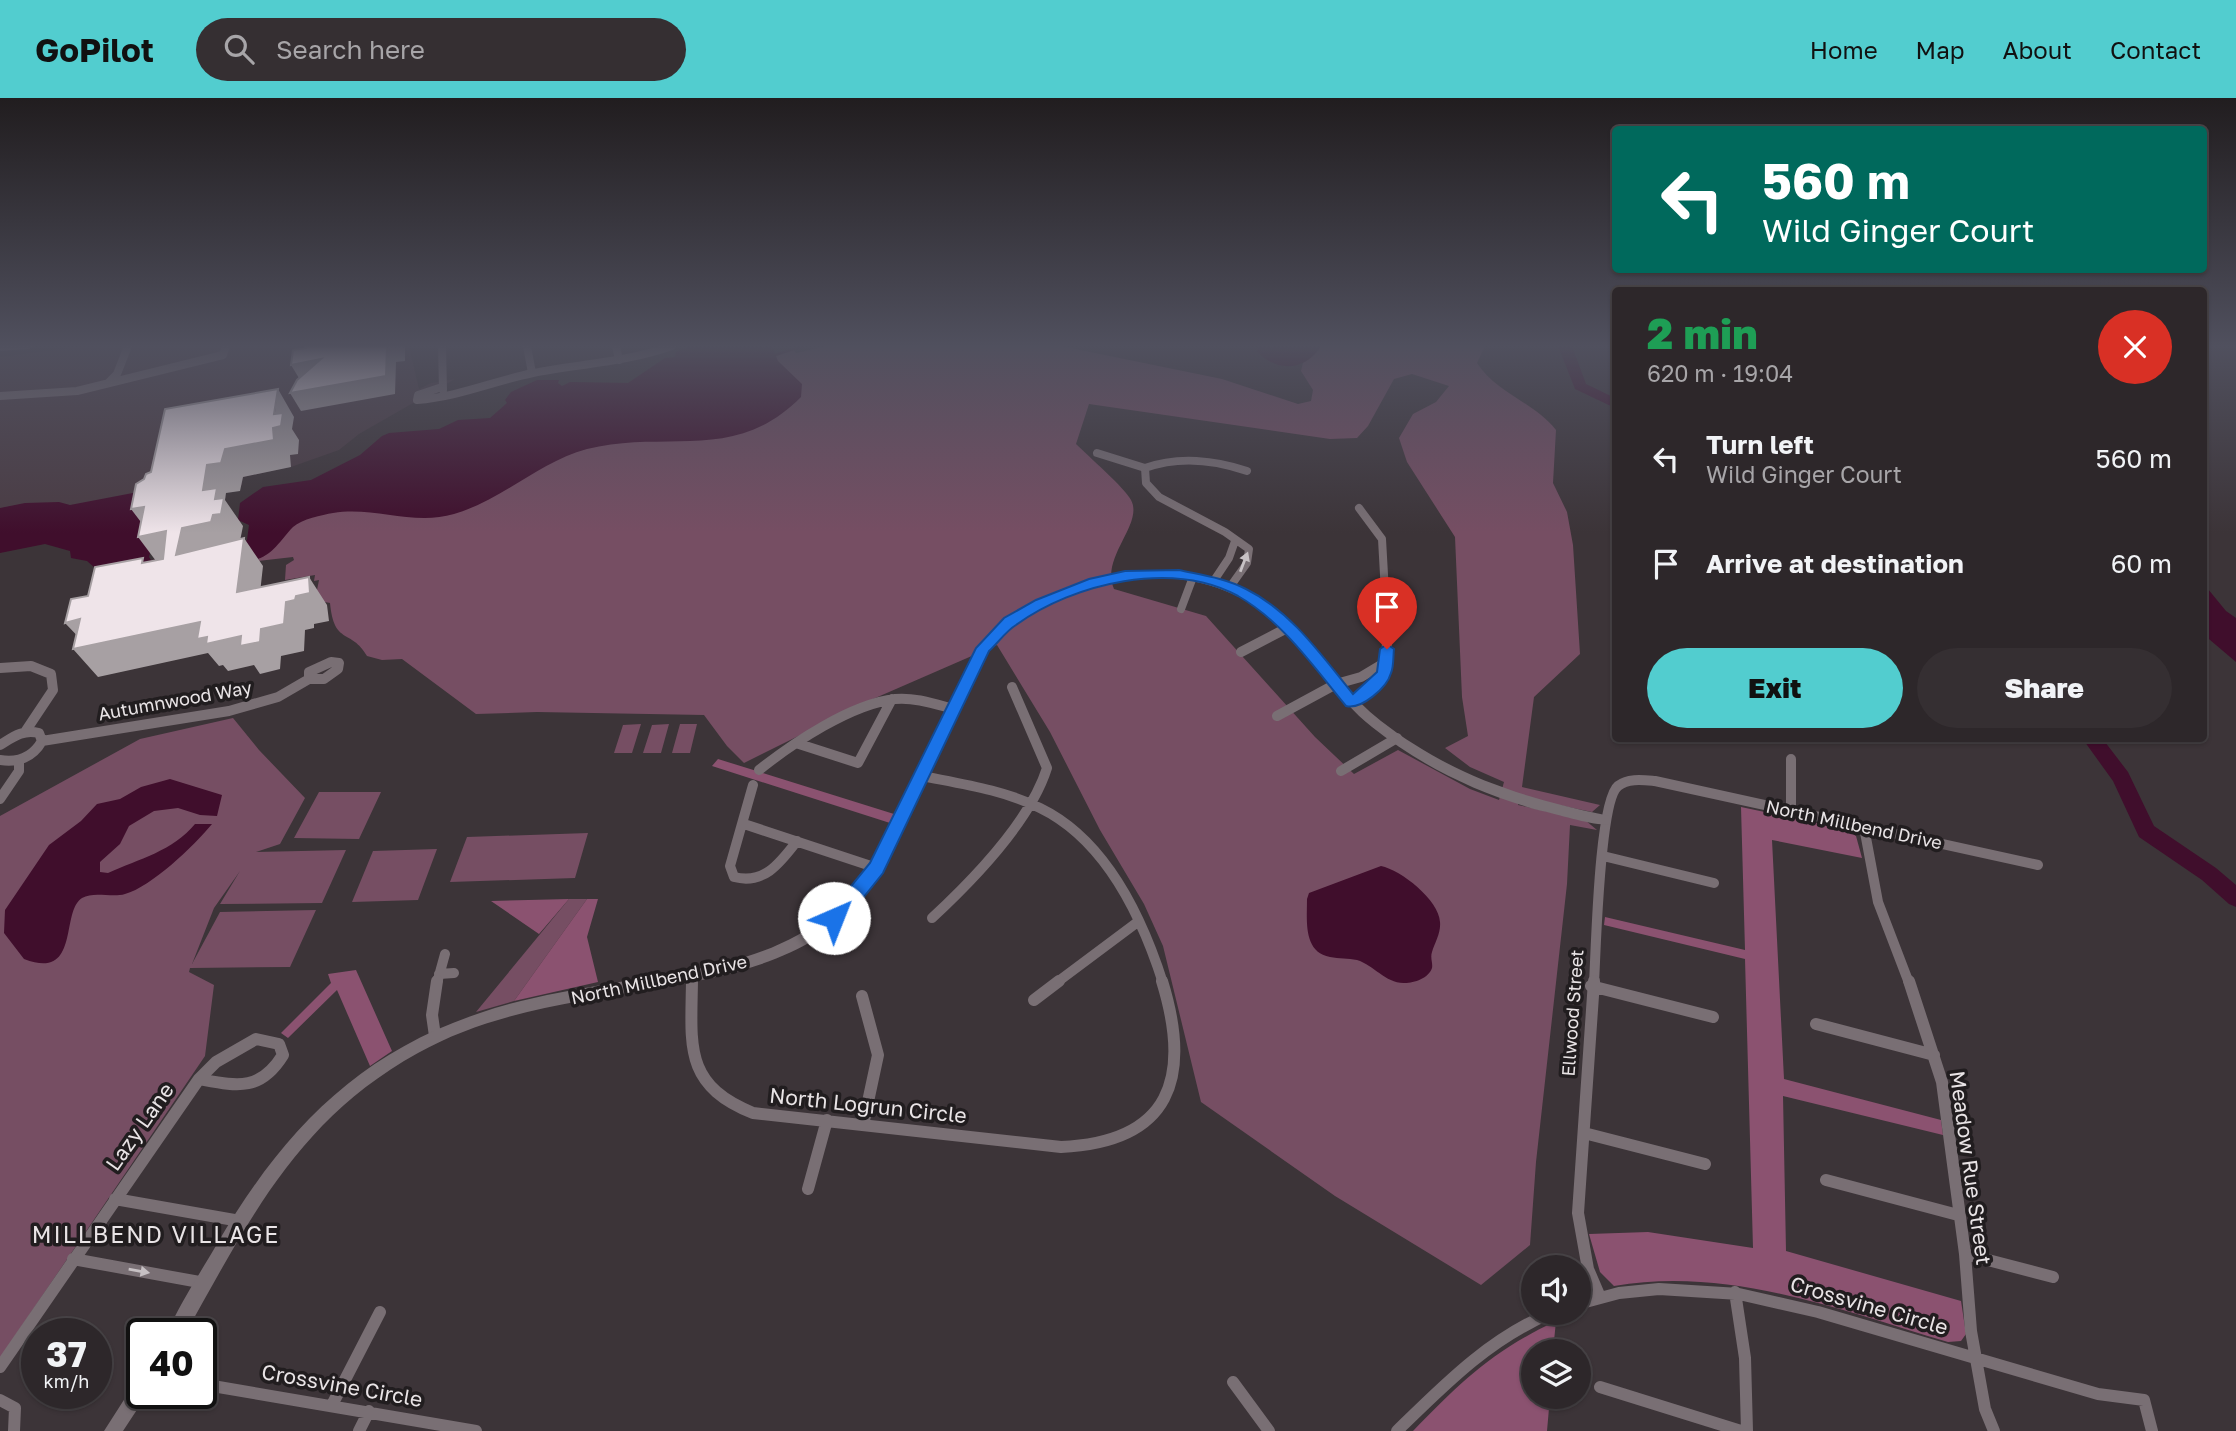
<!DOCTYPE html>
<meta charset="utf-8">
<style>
:root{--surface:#2d272a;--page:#352f32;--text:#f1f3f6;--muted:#a7a5a8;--line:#484447;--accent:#52cdcf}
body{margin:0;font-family:"Golos Text",sans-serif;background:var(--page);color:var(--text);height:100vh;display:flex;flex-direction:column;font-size:26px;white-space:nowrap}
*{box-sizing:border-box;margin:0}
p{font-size:23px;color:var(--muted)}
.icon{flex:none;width:38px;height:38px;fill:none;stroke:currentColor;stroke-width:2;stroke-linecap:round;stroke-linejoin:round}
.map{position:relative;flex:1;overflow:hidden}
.sheet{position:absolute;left:1612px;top:189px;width:595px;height:455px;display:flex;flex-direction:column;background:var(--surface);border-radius:7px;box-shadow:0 2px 5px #0004,0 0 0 2px var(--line)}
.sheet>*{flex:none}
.guide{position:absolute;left:1612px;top:28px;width:595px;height:147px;border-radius:7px;box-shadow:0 2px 5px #0004,0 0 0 2px var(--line);background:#00695c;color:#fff;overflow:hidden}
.buttons{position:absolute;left:1521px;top:1157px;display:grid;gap:14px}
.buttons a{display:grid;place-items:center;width:70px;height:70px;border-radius:50%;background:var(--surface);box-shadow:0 2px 5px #0004,0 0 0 2px var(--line);font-size:35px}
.speed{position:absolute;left:21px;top:1220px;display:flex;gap:14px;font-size:35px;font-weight:700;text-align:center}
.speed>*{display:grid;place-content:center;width:91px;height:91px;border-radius:50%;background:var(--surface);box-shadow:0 2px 5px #0004,0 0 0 2px var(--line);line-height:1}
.speed small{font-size:18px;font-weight:400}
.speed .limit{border:4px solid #111;border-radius:10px;background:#fff;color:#111}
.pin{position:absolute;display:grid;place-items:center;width:60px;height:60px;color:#fff;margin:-72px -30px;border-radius:50% 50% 50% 0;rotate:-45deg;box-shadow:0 0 7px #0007}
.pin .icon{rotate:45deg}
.me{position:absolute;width:77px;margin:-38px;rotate:44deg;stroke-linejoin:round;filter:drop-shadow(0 0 5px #0008)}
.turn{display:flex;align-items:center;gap:24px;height:147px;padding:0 35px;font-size:32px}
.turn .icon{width:91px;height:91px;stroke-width:2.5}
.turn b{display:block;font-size:49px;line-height:60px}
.round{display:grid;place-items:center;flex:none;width:74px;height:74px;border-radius:37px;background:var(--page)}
.headline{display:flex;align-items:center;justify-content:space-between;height:119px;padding:0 35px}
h1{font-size:42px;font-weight:800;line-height:52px;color:#1e9e55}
.button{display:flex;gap:14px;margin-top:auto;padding:14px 35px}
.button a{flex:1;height:80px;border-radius:42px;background:var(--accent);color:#111;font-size:28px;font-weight:800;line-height:80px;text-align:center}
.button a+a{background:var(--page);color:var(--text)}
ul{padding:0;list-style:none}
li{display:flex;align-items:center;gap:21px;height:105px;padding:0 35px}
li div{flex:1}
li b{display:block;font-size:26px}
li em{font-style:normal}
header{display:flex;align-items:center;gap:42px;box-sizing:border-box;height:98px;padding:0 35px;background:var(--accent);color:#111}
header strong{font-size:33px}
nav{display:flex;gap:38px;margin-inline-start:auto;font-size:24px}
.search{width:490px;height:63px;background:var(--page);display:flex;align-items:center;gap:18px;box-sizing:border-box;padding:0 24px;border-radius:38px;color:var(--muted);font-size:26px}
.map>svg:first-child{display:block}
</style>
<header>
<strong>GoPilot</strong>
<div class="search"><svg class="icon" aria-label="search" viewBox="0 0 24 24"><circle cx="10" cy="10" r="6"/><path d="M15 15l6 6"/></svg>Search here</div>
<nav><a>Home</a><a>Map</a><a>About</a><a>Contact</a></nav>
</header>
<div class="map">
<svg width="2236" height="1333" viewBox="0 0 2236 1333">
<rect width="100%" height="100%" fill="#3c3438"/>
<path fill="#4a3b43" d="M 83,248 L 409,248 L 419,291 L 431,285 L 455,281 L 359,336 L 339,352 L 291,369 L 243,379 L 242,387 L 0,431 L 0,259 Z"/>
<path fill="#764e63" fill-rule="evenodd" d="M 827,248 L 1061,248 L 1222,281 L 1298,306 L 1311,303 L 1313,292 L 1301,273 L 1307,248 L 1485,248 L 1477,265 C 1496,295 1534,304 1556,332 L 1553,385 L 1567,414 L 1573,447 L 1580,556 L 1534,599 L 1522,689 L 1600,707 L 1592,714 L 1520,699 L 1518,707 L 1585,722 L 1597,732 L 1570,727 L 1567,786 L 1536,1064 L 1530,1147 L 1481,1187 L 1335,1098 L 1201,1004 L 1163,848 L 1144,806 L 1100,732 L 1050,634 L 997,547 L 873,601 L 744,665 L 727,648 L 704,617 L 537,614 L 476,616 L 402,561 L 382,562 L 367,558 C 351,530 334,548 330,505 L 315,502 L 319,482 L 314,483 L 315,477 L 285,482 L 286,467 L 294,462 L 293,459 L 258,463 L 261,442 L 268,433 L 629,303 L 793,251 L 796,255 ZM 1412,276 L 1449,288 L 1436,304 L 1413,316 L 1399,340 L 1407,364 L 1455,439 L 1462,599 L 1468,638 L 1445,650 L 1470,669 L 1504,684 L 1499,702 L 1470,691 L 1398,652 L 1354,676 L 1315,639 L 1206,518 L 1114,491 C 1100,459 1144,426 1131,402 C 1126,391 1087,357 1076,346 L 1089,306 L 1330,341 L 1357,340 L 1368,328 L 1394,281 Z
M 233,620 L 259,652 L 305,700 L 280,746 L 256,754 L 346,752 L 322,805 L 220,806 L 240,773 L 214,810 L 192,866 L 220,814 L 316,812 L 290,869 L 190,870 L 189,874 L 214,887 L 205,958 L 0,1260 L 0,718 L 140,641 Z
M 641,626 L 632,655 L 614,655 L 623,627 Z
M 669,626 L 661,655 L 643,655 L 652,627 Z
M 680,626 L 697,626 L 690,655 L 672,655 Z
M 319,694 L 381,694 L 359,741 L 294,740 Z
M 588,735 L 575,780 L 450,784 L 467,739 Z
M 437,751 L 418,802 L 352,804 L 373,753 Z
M 569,801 L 587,801 L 514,903 L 476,914 Z"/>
<path fill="#8b5270" d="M 718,661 L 894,716 L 890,725 L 712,668 Z
M 1741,709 L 1846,731 L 1856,738 L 1862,760 L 1772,742 L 1784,981 L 1941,1022 L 1943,1037 L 1783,998 L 1786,1153 L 1961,1203 L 1966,1236 L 1961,1243 L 1948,1244 C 1840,1212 1729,1168 1614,1188 L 1600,1174 L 1589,1136 L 1648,1134 L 1753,1150 L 1745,861 L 1604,827 L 1605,819 L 1745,852 Z
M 569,801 L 539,836 L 491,803 Z
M 587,801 L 598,801 L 587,839 L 598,884 L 514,903 Z
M 356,872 L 392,953 L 370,968 L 337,892 L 288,940 L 281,935 L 331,885 L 328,876 Z
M 1556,1223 L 1553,1253 L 1533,1253 L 1533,1298 L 1550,1299 L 1547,1333 L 1413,1333 C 1462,1283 1491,1254 1556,1223 Z"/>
<path fill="#400e2c" d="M 690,248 L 772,248 L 778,263 L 802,286 L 801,299 C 735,366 666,331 587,351 C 539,364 502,402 454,416 C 413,428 374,408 333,415 C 322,417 302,421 293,429 C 281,441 273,458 254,462 C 239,465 222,463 206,464 C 169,466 132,468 95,470 L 87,463 L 71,460 L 70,453 L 45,446 L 0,455 L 0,410 L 25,405 L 59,404 L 70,407 L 138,394 L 152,447 L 149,459 L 151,462 L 233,452 L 247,442 L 249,427 L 238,422 L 240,405 L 263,389 L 311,382 L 360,357 L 382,338 L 389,335 L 439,331 L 458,322 L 490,320 L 507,305 L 505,302 L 511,294 L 537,282 L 559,282 L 558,285 L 562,288 L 570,284 L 628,285 L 665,260 L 675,259 L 676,254 Z
M 1258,248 L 1321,248 C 1306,273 1276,275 1257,253 Z
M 2203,485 L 2226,513 L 2236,520 L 2236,564 L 2203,536 Z
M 170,681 L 222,697 L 217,718 L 200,717 L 178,710 L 154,713 L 129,728 L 120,746 L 100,764 L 100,774 L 108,775 C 139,761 173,753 195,726 L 212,726 C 194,748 151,789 125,796 C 112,800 94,793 82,800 C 60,814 81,883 24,861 L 4,835 L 5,812 L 49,747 L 81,723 L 97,706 L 120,701 L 141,689 Z
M 1381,768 C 1401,772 1439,802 1440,824 C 1441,835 1435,844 1432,854 C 1430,860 1433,865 1432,870 C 1429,880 1414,885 1405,885 C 1386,886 1374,867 1357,862 C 1348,860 1339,861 1330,859 C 1303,854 1307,823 1307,801 L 1309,795 Z"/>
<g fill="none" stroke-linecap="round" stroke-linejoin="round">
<path stroke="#400e2c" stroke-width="2.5" d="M 1081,248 L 1109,248
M 772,258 L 803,248"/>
<path fill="#400e2c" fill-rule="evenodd" d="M 1558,248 L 1572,248 L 1586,286 L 1615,300 L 1615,310 L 1575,291 Z
M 2082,640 L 2102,640 L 2128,674 L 2154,728 L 2216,770 L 2236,787 L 2236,809 L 2229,806 L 2202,782 L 2139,739 L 2113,683 Z"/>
<path stroke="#796f74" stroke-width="8" d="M 442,248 L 443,292
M 527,248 L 532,275
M 616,248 L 619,262
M 109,284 L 117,276 L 128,248
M 442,289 L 418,297 L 417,302 C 458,299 494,283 533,275 C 580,266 627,264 672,248
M 0,298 L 77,293 L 223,257 L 226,248
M 1097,355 L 1145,370
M 1359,410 L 1382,441 L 1387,530
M 1213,484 L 1229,460 L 1235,443
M 1230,489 L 1247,465 L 1249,451 L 1225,434 L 1159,399 L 1146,385 L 1145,370 C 1178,358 1215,362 1247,373
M 1181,511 L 1193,479"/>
<path stroke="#796f74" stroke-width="10" d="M 1241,554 L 1289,529
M 331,564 L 339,565 L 338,571 L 324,581 L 309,581 L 309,574 Z
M 0,570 L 31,568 L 51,576 L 53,592 L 25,634
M 1351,604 C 1388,582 1387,569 1387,528
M 1277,618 L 1336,586 L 1361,579 L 1386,564
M 42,643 L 229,613 L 278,599 L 309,581
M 799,646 L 858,665 L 892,601
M 0,647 C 13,639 23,631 39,635 L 42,643
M 1791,661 L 1791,713
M 0,662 C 18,665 33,659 42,643
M 759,672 C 793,645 851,606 895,601 C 914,599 935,606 954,611
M 1341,673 L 1397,640
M 922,678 C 962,686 1004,692 1040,710 C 1106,742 1142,819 1163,885
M 753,687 L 730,768 L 734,779 C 764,787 780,765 797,743
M 0,701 L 19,673 L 19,662
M 744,726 L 877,770
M 1864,729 L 1878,804 L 1909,885
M 1603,758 L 1714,785
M 932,820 C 973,782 1030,724 1047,670 L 1012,589
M 439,876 L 454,875
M 437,885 L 445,856
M 692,885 L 692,878
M 1056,885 L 1139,823
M 1594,885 C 1596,853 1599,703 1618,688 C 1628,680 1643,682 1655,683 L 2038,767"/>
<path stroke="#796f74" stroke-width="12" d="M 692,883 C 691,949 684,987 753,1015 L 1061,1049 C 1171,1044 1192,980 1162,883
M 1594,883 L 1578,1115 L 1588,1171 L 1600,1199
M 1909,883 L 1942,984 L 1965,1156 L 1971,1233 L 1985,1311 L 1994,1333
M 1591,888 L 1713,919
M 862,898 L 878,957 L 863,1027
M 1034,902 L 1059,883
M 1816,926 L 1934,957
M 435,938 L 432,917 L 437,883
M 256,941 L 279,946 L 283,957 C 260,994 237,988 199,981 L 216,964 Z
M 1584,1035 L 1705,1066
M 1826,1082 L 1958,1117
M 808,1091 L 827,1022
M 115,1101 L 240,1123
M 1965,1156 L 2053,1179
M 73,1161 L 205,1185
M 1735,1194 L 1745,1260 L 1747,1333
M 1578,1206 L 1619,1195 L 1659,1191 L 1739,1196 L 1818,1214 L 2098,1296 L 2144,1302 L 2152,1333
M 0,1269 L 199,981
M 1233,1284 L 1269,1333
M 201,1286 L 476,1333
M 1600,1289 L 1741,1333
M 0,1302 L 15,1310 L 14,1333
M 332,1307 L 380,1214
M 359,1333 L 369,1313
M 1397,1333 C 1445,1286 1490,1240 1553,1214"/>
<path fill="#796f74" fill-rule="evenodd" d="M 0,248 L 33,248 L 29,251 L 0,253 Z
M 1135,472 C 1200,471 1262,490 1306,541 C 1331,569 1351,600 1381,623 C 1451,677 1520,699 1605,717 L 1609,718 L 1611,722 L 1609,726 C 1597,729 1557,716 1542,713 C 1481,697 1422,669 1372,629 C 1336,601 1316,560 1284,530 C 1221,473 1143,467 1066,499 C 1036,512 1009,527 988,552 L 884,766 C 867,796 846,821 817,840 C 769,870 712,881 657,890 C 575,904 491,914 418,955 C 297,1022 250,1121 185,1236 L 167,1236 C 179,1206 201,1174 217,1146 C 281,1036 356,956 480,915 C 523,900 568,893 613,885 C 688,873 772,865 832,813 C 868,782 888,736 908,694 C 932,646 954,598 977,550 C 1009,504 1082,481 1135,472 Z
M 142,1280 L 142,1295 L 148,1295 L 123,1333 L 104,1333 L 136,1283 Z"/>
</g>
<path fill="#a7a0a3" d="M 387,248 L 404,248 L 405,250 L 405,263 L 396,264 L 395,296 L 301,313 L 290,295 Z
M 321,261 L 302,285 L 291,267 Z
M 278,291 L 294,319 L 292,331 L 299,342 L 298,356 L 290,357 L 291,369 L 243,379 L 240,393 L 226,395 L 225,402 L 243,428 L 240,443 L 159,467 L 138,439 L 150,436 L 131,411 L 144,409 L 182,430 L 203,392 L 207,367 L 225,351 L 273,330 Z
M 244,440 L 263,468 L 257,522 L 237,494 Z
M 309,479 L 327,507 L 329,523 L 314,526 L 314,530 L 305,532 L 304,553 L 281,558 L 280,571 L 260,576 L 254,567 L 228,573 L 223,567 L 219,568 L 208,555 L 98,579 L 73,551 L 87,548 L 65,525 L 80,521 L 200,524 L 261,531 L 286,504 L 296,498 Z"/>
<path fill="#efe4e9" stroke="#a7a0a3" stroke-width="2" d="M 306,248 L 387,248 L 386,278 L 290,295 L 297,282 L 321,261 L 291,267 L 293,252 L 306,250 Z
M 278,291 L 274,316 L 283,315 L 281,328 L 273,330 L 274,342 L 225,351 L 221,365 L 207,367 L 203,392 L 217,390 L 215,401 L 224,400 L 221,416 L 213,417 L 211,424 L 182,430 L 176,457 L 244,440 L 237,494 L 309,479 L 310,495 L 296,498 L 295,502 L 286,504 L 284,526 L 261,531 L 260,544 L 240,548 L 241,538 L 206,546 L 207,539 L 197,541 L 200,524 L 73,551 L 80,521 L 65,525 L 71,501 L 88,498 L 95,469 L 143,460 L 142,465 L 163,461 L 166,433 L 138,439 L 144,409 L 131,411 L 136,386 L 144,381 L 146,376 L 151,374 L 165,311 Z"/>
<defs><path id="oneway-solid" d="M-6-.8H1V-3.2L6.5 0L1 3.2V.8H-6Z" transform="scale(1.75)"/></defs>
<g fill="#c7c1c4">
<use href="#oneway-solid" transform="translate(1244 464) rotate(-69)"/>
<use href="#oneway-solid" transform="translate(139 1173) rotate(10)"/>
</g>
<linearGradient id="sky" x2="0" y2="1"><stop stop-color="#211d1f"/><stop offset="0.57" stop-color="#50505e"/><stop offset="1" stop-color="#50505e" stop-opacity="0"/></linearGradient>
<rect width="2236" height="435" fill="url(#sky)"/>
<path fill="#1a73e8" stroke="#114b97" stroke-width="2" d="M 1179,472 C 1202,477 1225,480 1246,491 C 1291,513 1322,558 1353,596 L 1377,574 L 1380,551 L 1387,546 L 1394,551 C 1393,559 1394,568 1391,575 C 1387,590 1361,612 1346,608 C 1313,568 1283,524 1238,498 C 1172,462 1074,485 1016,527 C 1006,533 998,545 989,553 L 883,775 L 855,810 L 840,825 L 834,827 L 827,825 L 825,820 L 870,765 L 976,550 L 1004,520 L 1036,502 L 1089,481 L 1125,473 Z"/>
<g text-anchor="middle" stroke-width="7" stroke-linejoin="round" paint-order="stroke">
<g font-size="18" fill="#e9e4e6" stroke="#211d1f">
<text transform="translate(175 603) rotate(-10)" y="6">Autumnwood Way</text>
<text transform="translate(1854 727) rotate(12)" y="6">North Millbend Drive</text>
<text transform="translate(659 882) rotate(-12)" y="6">North Millbend Drive</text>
<text transform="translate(1573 915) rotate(-86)" y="6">Ellwood Street</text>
</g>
<g font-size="21" fill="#e9e4e6" stroke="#211d1f">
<text transform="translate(868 1008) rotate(6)" y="7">North Logrun Circle</text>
<text transform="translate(140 1029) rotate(-55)" y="7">Lazy Lane</text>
<text transform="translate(1970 1070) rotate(82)" y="7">Meadow Rue Street</text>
<text transform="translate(1869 1208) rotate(16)" y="7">Crossvine Circle</text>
<text transform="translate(342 1288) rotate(10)" y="7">Crossvine Circle</text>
</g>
<g font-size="23" letter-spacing="2" fill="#e9e4e6" stroke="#211d1f">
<text x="156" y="1145">MILLBEND VILLAGE</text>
</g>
</g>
</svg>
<div class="buttons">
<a><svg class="icon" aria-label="sound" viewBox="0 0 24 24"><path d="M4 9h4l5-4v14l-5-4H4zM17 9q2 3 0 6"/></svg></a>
<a><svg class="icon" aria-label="layers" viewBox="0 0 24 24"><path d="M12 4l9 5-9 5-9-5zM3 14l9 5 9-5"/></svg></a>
</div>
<div class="speed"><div>37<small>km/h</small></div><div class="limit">40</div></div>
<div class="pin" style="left:1387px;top:551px;background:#d93025"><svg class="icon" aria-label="arrive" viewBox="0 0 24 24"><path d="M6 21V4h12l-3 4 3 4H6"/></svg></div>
<svg class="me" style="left:834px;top:820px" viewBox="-20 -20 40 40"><circle r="19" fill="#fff"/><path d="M0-13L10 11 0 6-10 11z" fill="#1a73e8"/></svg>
<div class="guide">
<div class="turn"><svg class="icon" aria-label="left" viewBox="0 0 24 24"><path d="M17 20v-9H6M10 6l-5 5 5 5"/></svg><div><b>560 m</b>Wild Ginger Court</div></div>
</div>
<section class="sheet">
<div class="headline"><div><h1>2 min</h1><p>620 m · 19:04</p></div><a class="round" style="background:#d93025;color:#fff"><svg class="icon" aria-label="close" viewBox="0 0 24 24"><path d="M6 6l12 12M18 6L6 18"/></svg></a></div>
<ul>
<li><svg class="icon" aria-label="left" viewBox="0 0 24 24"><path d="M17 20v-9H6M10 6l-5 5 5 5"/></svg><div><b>Turn left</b><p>Wild Ginger Court</p></div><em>560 m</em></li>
<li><svg class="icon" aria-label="arrive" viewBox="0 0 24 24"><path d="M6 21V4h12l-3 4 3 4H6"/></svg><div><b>Arrive at destination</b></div><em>60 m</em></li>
</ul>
<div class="button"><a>Exit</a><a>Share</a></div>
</section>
</div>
